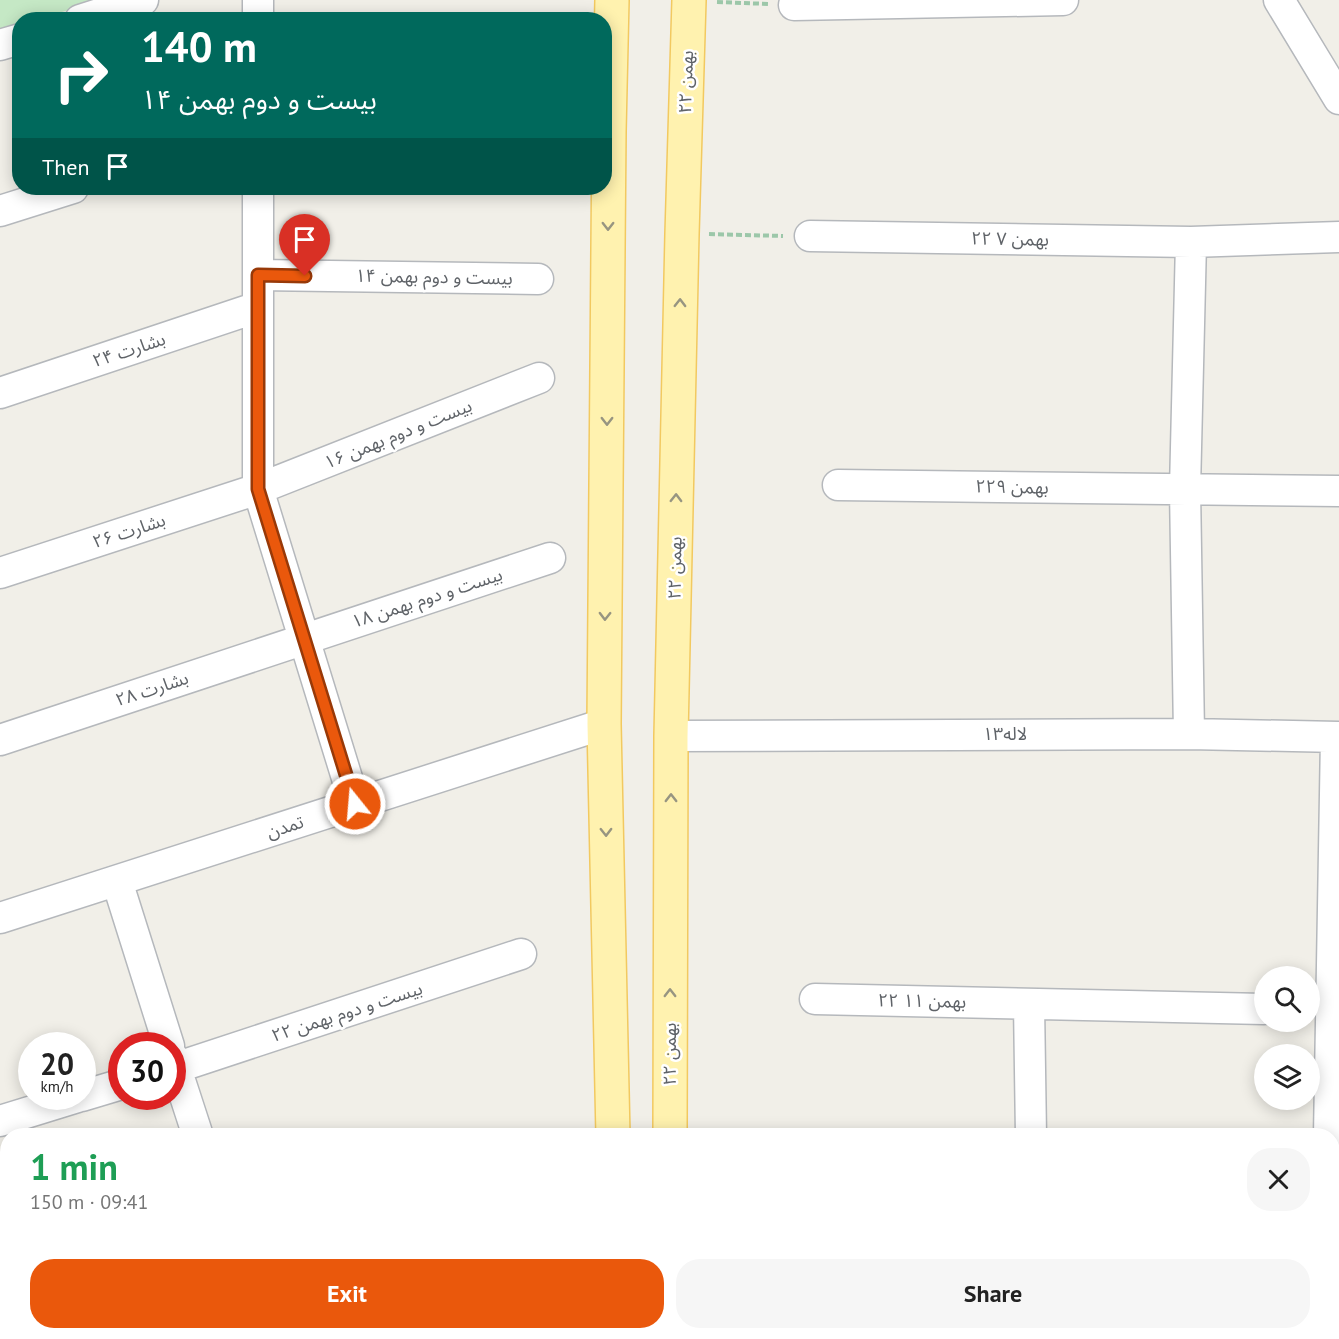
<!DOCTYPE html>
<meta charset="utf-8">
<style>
:root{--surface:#fff;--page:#f6f6f6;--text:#222;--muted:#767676;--accent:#ea580c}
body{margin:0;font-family:"PT Sans","Noto Sans Arabic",sans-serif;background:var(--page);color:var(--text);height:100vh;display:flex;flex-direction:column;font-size:22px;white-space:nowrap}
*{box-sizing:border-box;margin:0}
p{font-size:20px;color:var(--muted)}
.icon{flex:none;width:33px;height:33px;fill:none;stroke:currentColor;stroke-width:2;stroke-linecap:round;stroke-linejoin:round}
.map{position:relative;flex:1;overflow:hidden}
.details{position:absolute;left:0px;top:1128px;width:1340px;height:212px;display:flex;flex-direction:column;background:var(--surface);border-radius:24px 24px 0 0;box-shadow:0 3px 15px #0003}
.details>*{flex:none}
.banner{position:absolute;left:12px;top:12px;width:600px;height:183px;border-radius:24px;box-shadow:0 3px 15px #0003;background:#00695c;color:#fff;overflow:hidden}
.buttons{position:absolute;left:1254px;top:966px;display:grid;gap:12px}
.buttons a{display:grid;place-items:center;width:66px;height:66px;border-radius:50%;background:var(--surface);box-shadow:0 3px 15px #0003;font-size:30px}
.speed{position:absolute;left:18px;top:1032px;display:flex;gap:12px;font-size:30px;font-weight:700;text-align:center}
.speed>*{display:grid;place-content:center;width:78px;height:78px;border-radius:50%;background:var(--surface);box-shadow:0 3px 15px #0003;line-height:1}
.speed small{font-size:15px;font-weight:400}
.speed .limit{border:9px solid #d22;background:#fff;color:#111}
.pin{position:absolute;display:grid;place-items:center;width:51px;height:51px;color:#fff;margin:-62px -26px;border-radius:50% 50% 50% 0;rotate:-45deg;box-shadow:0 0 6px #0007}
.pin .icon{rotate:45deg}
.me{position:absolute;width:66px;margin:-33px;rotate:343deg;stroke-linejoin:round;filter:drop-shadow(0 0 4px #0008)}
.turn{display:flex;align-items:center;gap:21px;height:126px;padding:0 30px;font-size:27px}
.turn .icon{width:78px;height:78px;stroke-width:2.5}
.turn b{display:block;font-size:42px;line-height:51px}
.then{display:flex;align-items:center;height:57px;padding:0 30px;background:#0003;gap:12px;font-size:22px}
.round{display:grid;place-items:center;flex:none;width:63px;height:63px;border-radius:24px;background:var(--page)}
.headline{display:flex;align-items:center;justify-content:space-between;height:102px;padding:0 30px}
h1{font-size:36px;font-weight:700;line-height:45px;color:#1e9e55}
.action{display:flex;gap:12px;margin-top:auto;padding:12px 30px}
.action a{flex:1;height:69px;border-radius:24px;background:var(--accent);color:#fff;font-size:24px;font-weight:700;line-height:69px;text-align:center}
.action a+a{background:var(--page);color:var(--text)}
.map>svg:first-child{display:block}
</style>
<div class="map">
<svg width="1339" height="1339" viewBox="0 0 1339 1339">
<rect width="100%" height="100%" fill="#f1efe8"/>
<path fill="#c5e8c5" d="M 0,0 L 100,0 L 40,19 L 20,20 L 19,26 L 0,33 Z"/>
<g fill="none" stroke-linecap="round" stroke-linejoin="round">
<g stroke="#b5b8bc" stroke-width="33">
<path id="minor" d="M 1279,0 L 1339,99
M 794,5 L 1063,0
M 80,20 L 143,0
M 258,20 L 258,0
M 0,45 L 20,39
M 258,188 L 258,489 L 355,804
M 0,211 L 73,188
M 810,236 L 1191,242 L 1339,237
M 258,275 L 538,279
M 0,393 L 258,307
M 838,485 L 1339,491
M 0,573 L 258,489 L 539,378
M 1189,734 L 1185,489 L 1191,242
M 671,736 L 1189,734 L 1339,737
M 0,740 L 550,558
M 117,881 L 169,1046
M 0,918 L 604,724
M 815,999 L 1264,1009
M 1029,1004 L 1031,1136
M 172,1056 L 198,1136
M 172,1069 L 521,954
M 82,1096 L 122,1084
M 0,1121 L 81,1096
M 1329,1136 L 1336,737
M 260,1332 L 262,1339
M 0,1339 L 20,1332
M 1108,1339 L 1108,1332
M 1323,1339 L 1323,1332"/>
</g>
<g stroke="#f2c960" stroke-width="36">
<path id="major" d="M 612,0 L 609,131 L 604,724 L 613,1136
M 670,1136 L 671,736 L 682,234 L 689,0
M 606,1339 L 606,1332
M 669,1339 L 669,1332"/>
</g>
<path stroke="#9cc7a9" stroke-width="4" stroke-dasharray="6 3" stroke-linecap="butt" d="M 717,2 L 769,4
M 709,234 L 783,236"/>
<use href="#minor" stroke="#fff" stroke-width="30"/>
<use href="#major" stroke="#fff2af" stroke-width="33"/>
</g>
<defs><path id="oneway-chevron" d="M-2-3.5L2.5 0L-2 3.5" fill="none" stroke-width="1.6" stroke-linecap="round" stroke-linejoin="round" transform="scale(1.5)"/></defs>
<g stroke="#979581">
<use href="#oneway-chevron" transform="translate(608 226) rotate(90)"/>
<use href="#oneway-chevron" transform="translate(680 303) rotate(-89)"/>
<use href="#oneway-chevron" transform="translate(607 421) rotate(90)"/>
<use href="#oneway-chevron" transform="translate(676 498) rotate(-89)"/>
<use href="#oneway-chevron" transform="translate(605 616) rotate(91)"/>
<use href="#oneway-chevron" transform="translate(671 798) rotate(-90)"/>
<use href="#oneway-chevron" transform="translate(606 832) rotate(89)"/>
<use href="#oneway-chevron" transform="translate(670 993) rotate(-90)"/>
</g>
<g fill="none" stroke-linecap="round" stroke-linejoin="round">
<g stroke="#983908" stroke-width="15">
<path id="route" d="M 305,276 L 258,275 L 258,489 L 355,804"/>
</g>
<use href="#route" stroke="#ea580c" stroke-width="10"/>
</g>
<g text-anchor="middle" stroke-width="5" stroke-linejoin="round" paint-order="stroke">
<g font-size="18" fill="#5f6368" stroke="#fff">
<text transform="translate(686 82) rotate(-88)" y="6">۲۲ بهمن</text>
<text transform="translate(1010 239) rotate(1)" y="6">۲۲ بهمن ۷</text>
<text transform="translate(434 277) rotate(1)" y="6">بیست و دوم بهمن ۱۴</text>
<text transform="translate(129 350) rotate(-18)" y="6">بشارت ۲۴</text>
<text transform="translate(398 434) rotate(-22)" y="6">بیست و دوم بهمن ۱۶</text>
<text transform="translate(1012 487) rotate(1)" y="6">۲۲بهمن ۹</text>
<text transform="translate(129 531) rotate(-18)" y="6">بشارت ۲۶</text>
<text transform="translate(675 568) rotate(-89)" y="6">۲۲ بهمن</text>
<text transform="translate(427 598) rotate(-18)" y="6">بیست و دوم بهمن ۱۸</text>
<text transform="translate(152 689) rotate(-18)" y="6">بشارت ۲۸</text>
<text x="1005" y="740">لاله۱۳</text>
<text transform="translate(285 827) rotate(-18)" y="6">تمدن</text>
<text transform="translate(922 1001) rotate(1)" y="6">۲۲ بهمن ۱۱</text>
<text transform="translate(347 1012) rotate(-18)" y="6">بیست و دوم بهمن ۲۲</text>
<text transform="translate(670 1054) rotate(-90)" y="6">۲۲ بهمن</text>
</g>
</g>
</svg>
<div class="buttons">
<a><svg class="icon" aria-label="search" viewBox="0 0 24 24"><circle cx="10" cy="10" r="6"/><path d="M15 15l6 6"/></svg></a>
<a><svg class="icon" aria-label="layers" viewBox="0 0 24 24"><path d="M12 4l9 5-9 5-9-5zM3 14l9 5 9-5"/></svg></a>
</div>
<div class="speed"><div>20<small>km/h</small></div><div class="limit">30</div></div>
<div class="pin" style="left:305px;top:276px;background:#d93025"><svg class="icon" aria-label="arrive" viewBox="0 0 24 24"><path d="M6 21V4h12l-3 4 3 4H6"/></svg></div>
<svg class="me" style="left:355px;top:804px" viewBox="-20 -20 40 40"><circle r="17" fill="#ea580c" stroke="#fff" stroke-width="3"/><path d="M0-11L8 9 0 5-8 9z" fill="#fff"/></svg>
<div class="banner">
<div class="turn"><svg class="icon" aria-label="right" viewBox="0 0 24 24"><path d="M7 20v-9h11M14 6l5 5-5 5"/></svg><div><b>140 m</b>بیست و دوم بهمن ۱۴</div></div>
<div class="then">Then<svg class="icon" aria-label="arrive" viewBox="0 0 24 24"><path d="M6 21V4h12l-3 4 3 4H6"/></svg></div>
</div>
<section class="details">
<div class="headline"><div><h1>1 min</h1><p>150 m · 09:41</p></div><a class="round"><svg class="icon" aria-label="close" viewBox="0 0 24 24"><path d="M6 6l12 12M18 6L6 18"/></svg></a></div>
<div class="action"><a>Exit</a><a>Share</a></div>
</section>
</div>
